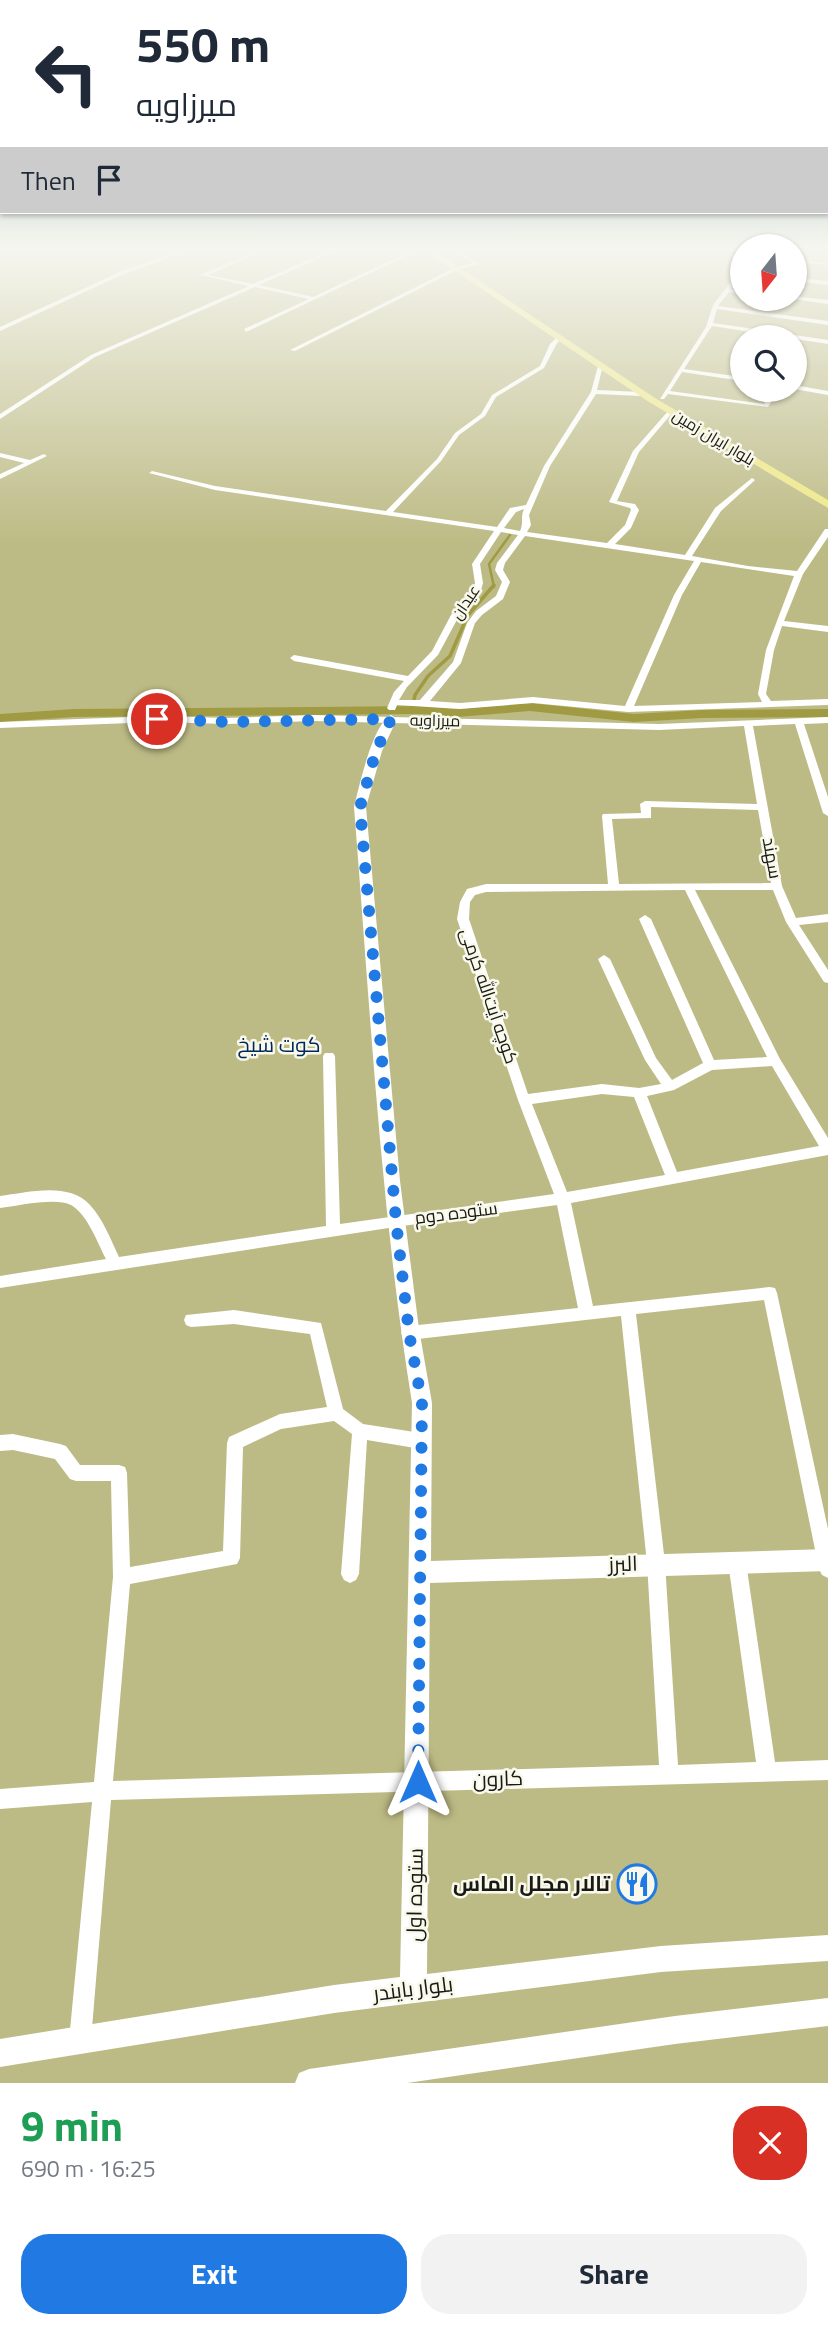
<!DOCTYPE html>
<meta charset="utf-8">
<style>
:root{--surface:#fff;--page:#f2f2f3;--text:#1f2937;--muted:#747a83;--accent:#217ae4}
body{margin:0;font-family:"Titillium Web",Cairo,sans-serif;background:var(--page);color:var(--text);height:100vh;display:flex;flex-direction:column;font-size:26px;white-space:nowrap}
*{box-sizing:border-box;margin:0}
p{font-size:23px;color:var(--muted)}
.icon{flex:none;width:38px;height:38px;fill:none;stroke:currentColor;stroke-width:2;stroke-linecap:round;stroke-linejoin:round}
.map{position:relative;height:2083px;overflow:hidden}
.panel{display:flex;flex-direction:column;background:var(--surface);flex:1}
.panel>*{flex:none}
.banner{position:absolute;left:0px;top:0px;width:830px;height:214px;box-shadow:0 2px 5px #0004;background:#fff;color:var(--text);overflow:hidden}
.needle{width:46px;rotate:197deg}
.buttons{position:absolute;left:730px;top:234px;display:grid;gap:14px}
.buttons a{display:grid;place-items:center;width:77px;height:77px;border-radius:50%;background:var(--surface);box-shadow:0 2px 5px #0004;font-size:35px}
.pin{position:absolute;display:grid;place-items:center;width:60px;height:60px;color:#fff;margin:-30px;border:4px solid #fff;border-radius:50%;box-shadow:0 2px 7px #0007}
.me{position:absolute;width:77px;margin:-38px;rotate:0deg;stroke-linejoin:round;filter:drop-shadow(0 0 5px #0008)}
.turn{display:flex;align-items:center;gap:24px;height:147px;padding:0 21px;font-size:32px}
.turn .icon{width:91px;height:91px;stroke-width:2.5}
.turn b{display:block;font-size:49px;line-height:60px}
.then{display:flex;align-items:center;height:66px;padding:0 21px;background:#0003;gap:14px;font-size:26px}
.round{display:grid;place-items:center;flex:none;width:74px;height:74px;border-radius:28px;background:var(--page)}
.summary{display:flex;align-items:center;justify-content:space-between;height:119px;padding:0 21px}
h1{font-size:42px;font-weight:700;line-height:52px;color:#1e9e55}
.primary-button{display:flex;gap:14px;margin-top:auto;padding:14px 21px}
.primary-button a{flex:1;height:80px;border-radius:28px;background:var(--accent);color:#fff;font-size:28px;font-weight:700;line-height:80px;text-align:center}
.primary-button a+a{background:var(--page);color:var(--text)}
.map>svg:first-child{display:block}
</style>
<div class="map">
<svg width="828" height="2083" viewBox="0 0 828 2083">
<rect width="100%" height="100%" fill="#ececde"/>
<path fill="#bdbb85" fill-rule="evenodd" d="M 0,250 L 742,250 L 742,299 L 794,299 L 795,250 L 828,250 L 828,2083 L 0,2083 ZM 742,338 L 794,338 L 794,390 L 742,390 Z"/>
<g fill="none" stroke-linecap="round" stroke-linejoin="round">
<path stroke="#a09b42" stroke-width="2.5" d="M 494,587 L 489,564 L 510,535"/>
<path stroke="#a09b42" stroke-width="3.5" d="M 412,710 L 415,695 L 428,676 L 450,656 L 468,615 L 494,585"/>
<path fill="#a09b42" fill-rule="evenodd" d="M 530,703 L 634,714 L 702,710 L 828,709 L 828,717 L 702,718 L 634,722 L 530,711 L 457,717 L 422,714 L 74,717 L 0,722 L 0,714 L 74,709 L 422,706 L 457,709 Z"/>
<path fill="#fff" fill-rule="evenodd" d="M 183,250 L 190,250 L 126,273 L 0,331 L 0,327 L 122,271 Z
M 260,250 L 266,250 L 208,275 L 253,284 L 332,250 L 338,250 L 259,285 L 313,297 L 413,250 L 419,250 L 246,332 L 244,329 L 309,299 L 255,287 L 95,357 L 0,419 L 0,414 L 91,355 L 249,286 L 200,275 Z
M 452,250 L 457,250 L 480,264 L 459,269 L 295,351 L 290,350 L 456,267 L 474,263 Z
M 794,259 L 828,263 L 828,265 L 794,262 Z
M 740,270 L 742,270 L 742,274 L 731,289 L 742,290 L 742,294 L 729,292 L 718,306 L 828,321 L 828,325 L 717,309 L 713,323 L 828,340 L 828,344 L 712,326 L 684,369 L 742,377 L 742,381 L 682,372 L 670,391 L 764,404 L 772,390 L 778,390 L 768,407 L 668,394 L 664,399 L 660,399 L 706,327 L 713,305 Z
M 794,278 L 828,281 L 828,285 L 794,281 Z
M 794,296 L 828,300 L 828,304 L 793,299 Z
M 559,335 L 562,337 L 556,345 L 544,368 L 496,397 L 485,416 L 459,435 L 441,461 L 393,512 L 497,527 L 510,508 L 526,505 L 544,466 L 591,392 L 598,366 L 603,365 L 597,390 L 641,392 L 644,394 L 641,396 L 596,394 L 550,466 L 529,515 L 531,525 L 527,532 L 607,543 L 625,525 L 631,510 L 630,508 L 609,502 L 633,451 L 669,410 L 673,410 L 673,412 L 639,452 L 617,501 L 635,504 L 639,510 L 631,528 L 615,544 L 685,555 L 715,508 L 752,478 L 755,480 L 754,481 L 721,511 L 692,556 L 748,566 L 797,571 L 825,529 L 828,529 L 828,537 L 803,574 L 784,621 L 828,626 L 828,632 L 782,626 L 774,650 L 766,694 L 771,701 L 828,699 L 828,705 L 628,712 L 533,703 L 460,709 L 397,705 L 395,710 L 389,710 L 387,708 L 394,692 L 404,681 L 294,661 L 290,658 L 294,655 L 408,676 L 432,651 L 451,615 L 473,590 L 475,583 L 472,564 L 494,531 L 215,490 L 149,473 L 152,471 L 215,486 L 386,511 L 437,459 L 455,433 L 481,414 L 492,395 L 540,366 L 550,344 ZM 524,509 C 520,517 524,523 520,531 L 504,528 L 516,512 ZM 501,532 L 518,535 L 497,563 L 495,570 L 502,582 L 496,596 L 476,611 L 467,623 L 453,662 L 420,700 L 399,700 L 407,687 L 438,655 L 459,616 L 481,590 L 483,583 L 480,564 ZM 525,536 L 694,561 L 674,595 L 625,706 L 533,697 L 460,703 L 430,701 L 461,663 L 475,623 L 482,615 L 503,599 L 510,582 L 503,570 L 505,563 ZM 701,562 L 794,576 L 766,650 L 758,694 L 762,702 L 634,706 L 682,595 Z
M 794,385 L 828,391 L 828,395 L 794,389 Z
M 0,453 L 30,460 L 44,454 L 47,456 L 0,479 L 0,474 L 24,463 L 0,457 Z
M 314,715 L 659,724 L 828,717 L 828,723 L 804,724 L 828,797 L 828,816 L 823,813 L 795,724 L 753,726 L 782,886 L 796,918 L 828,914 L 828,922 L 799,925 L 828,970 L 828,983 L 824,982 L 786,922 L 773,890 L 695,890 L 780,1059 L 828,1138 L 828,1155 L 571,1203 L 593,1306 L 770,1287 L 775,1288 L 777,1293 L 828,1529 L 828,1578 L 822,1575 L 819,1569 L 764,1300 L 636,1314 L 665,1563 L 678,1765 L 756,1762 L 728,1562 L 731,1556 L 737,1553 L 743,1556 L 746,1562 L 775,1762 L 828,1760 L 828,1780 L 111,1800 L 91,2040 L 88,2048 L 80,2051 L 72,2048 L 69,2040 L 92,1802 L 0,1809 L 0,1789 L 94,1782 L 113,1577 L 111,1481 L 76,1481 L 70,1479 L 55,1459 L 13,1450 L 0,1451 L 0,1435 L 13,1434 L 60,1444 L 66,1446 L 80,1465 L 119,1465 L 125,1467 L 127,1473 L 130,1567 L 223,1551 L 227,1443 L 229,1437 L 280,1414 L 327,1407 L 310,1334 L 234,1324 L 191,1327 L 186,1325 L 184,1320 L 186,1315 L 234,1310 L 321,1323 L 343,1409 L 363,1424 L 421,1433 L 427,1435 L 429,1441 L 427,1447 L 421,1449 L 367,1440 L 359,1574 L 356,1580 L 350,1583 L 344,1580 L 341,1574 L 352,1434 L 334,1421 L 281,1429 L 243,1447 L 240,1558 L 237,1564 L 130,1584 L 113,1781 L 659,1765 L 647,1563 L 621,1316 L 409,1340 L 404,1338 L 401,1333 L 404,1328 L 409,1326 L 578,1308 L 557,1205 L 395,1227 L 0,1288 L 0,1276 L 106,1259 C 97,1242 88,1215 71,1205 C 56,1197 17,1206 0,1208 L 0,1196 C 27,1193 68,1181 90,1205 C 103,1219 111,1240 119,1257 L 326,1226 L 323,1056 L 325,1053 L 333,1053 L 335,1056 L 340,1224 L 554,1194 L 518,1100 L 457,919 L 460,902 L 467,889 L 486,884 L 608,884 L 602,816 L 603,814 L 641,813 L 640,804 L 645,801 L 757,804 L 744,726 L 659,730 L 314,721 L 227,724 L 157,722 L 0,728 L 0,722 L 157,716 L 227,718 ZM 651,807 L 758,810 L 771,883 L 619,884 L 612,819 L 651,818 ZM 685,890 L 767,1057 L 714,1060 L 651,919 L 645,915 L 639,919 L 703,1063 L 672,1080 L 656,1058 L 610,959 L 604,955 L 598,959 L 645,1060 L 661,1084 L 639,1088 L 602,1084 L 528,1094 L 469,919 L 470,902 L 475,895 L 486,892 ZM 772,1066 L 819,1146 L 677,1172 L 647,1096 L 674,1090 L 712,1070 ZM 602,1094 L 634,1097 L 665,1175 L 567,1192 L 532,1104 Z"/>
<path fill="#fff" fill-rule="evenodd" d="M 391,715 L 397,719 L 382,751 L 366,807 L 400,1181 L 419,1329 L 432,1403 L 431,1561 L 828,1549 L 828,1571 L 430,1583 L 427,1974 L 661,1946 L 828,1935 L 828,1961 L 661,1972 L 334,2013 L 0,2067 L 0,2039 L 334,1985 L 400,1977 L 412,1403 C 380,1205 370,1006 354,807 C 359,787 373,723 391,715 Z
M 828,1998 L 828,2026 L 675,2044 L 407,2083 L 295,2083 L 299,2073 L 309,2069 L 675,2016 Z"/>
<path fill="#eee886" fill-rule="evenodd" d="M 424,250 L 433,250 L 655,398 L 828,500 L 828,508 L 649,402 Z"/>
</g>
<linearGradient id="sky" x2="0" y2="1"><stop stop-color="#8baaa6"/><stop offset="0.46" stop-color="#f6f6f0"/><stop offset="1" stop-color="#f6f6f0" stop-opacity="0"/></linearGradient>
<rect width="828" height="542" fill="url(#sky)"/>
<g fill="none" stroke-linecap="round" stroke-linejoin="round">
<path stroke="#217ae4" stroke-width="12" stroke-dasharray="0 21.6" d="M 157,719 L 227,722 L 391,719 L 376,751 L 360,807 L 396,1221 L 409,1333 L 422,1403 L 418,1782"/>
</g>
<defs>
<g id="restaurant-ring" transform="scale(2.0125)"><circle r="9.5" fill="#f9f9eb" stroke="#217ae4" stroke-width="1.5"/><path d="M-5-6h1v4h1v-4h1v4h1v-4h1v5L-1.5 .5V6h-2V.5L-5-1ZM5-6V6H3V1.5H1.5Q1.5-4 5-6Z" fill="#217ae4"/></g>
</defs>
<g fill-rule="evenodd">
<use href="#restaurant-ring" x="637" y="1884"/>
</g>
<g text-anchor="middle" stroke-width="5" stroke-linejoin="round" paint-order="stroke">
<g font-size="16" fill="#191915" stroke="#f9f9eb">
<text transform="translate(714 437) rotate(31)" y="6">بلوار ایران زمین</text>
<text transform="translate(465 602) rotate(-56)" y="6">عیدان</text>
<text transform="translate(435 720) rotate(1)" y="6">میرزاویه</text>
</g>
<g font-size="18" fill="#191915" stroke="#f9f9eb">
<text transform="translate(772 858) rotate(80)" y="6">سهند</text>
<text transform="translate(489 996) rotate(71)" y="6">کوچه آیت‌الله کرمی</text>
<text transform="translate(456 1213) rotate(-7)" y="6">ستوده دوم</text>
</g>
<g font-size="21" fill="#00285a" stroke="#f9f9eb">
<text x="279" y="1052">کوت شیخ</text>
</g>
<g font-size="21" fill="#191915" stroke="#f9f9eb">
<text transform="translate(623 1564) rotate(-2)" y="7">البرز</text>
<text transform="translate(498 1779) rotate(-2)" y="7">کارون</text>
<text transform="translate(415 1895) rotate(-89)" y="7">ستوده اول</text>
<text transform="translate(413 1989) rotate(-7)" y="7">بلوار بایندر</text>
</g>
<g font-size="21" font-weight="bold" fill="#191915" stroke="#f9f9eb" text-anchor="end">
<text x="610" y="1891">تالار مجلل الماس</text>
</g>
</g>
</svg>
<div class="buttons">
<a><svg class="needle" viewBox="-14 -14 28 28"><path d="M0-13l5 13h-10z" fill="#e53935"/><path d="M0 13l5-13h-10z" fill="#747a83"/></svg></a>
<a><svg class="icon" aria-label="search" viewBox="0 0 24 24"><circle cx="10" cy="10" r="6"/><path d="M15 15l6 6"/></svg></a>
</div>
<div class="pin" style="left:157px;top:719px;background:#d93025"><svg class="icon" aria-label="arrive" viewBox="0 0 24 24"><path d="M6 21V4h12l-3 4 3 4H6"/></svg></div>
<svg class="me" style="left:418px;top:1782px" viewBox="-20 -20 40 40"><path d="M0-17L14 15 0 8-14 15z" fill="#217ae4" stroke="#fff" stroke-width="4"/></svg>
<div class="banner">
<div class="turn"><svg class="icon" aria-label="left" viewBox="0 0 24 24"><path d="M17 20v-9H6M10 6l-5 5 5 5"/></svg><div><b>550 m</b>میرزاویه</div></div>
<div class="then">Then<svg class="icon" aria-label="arrive" viewBox="0 0 24 24"><path d="M6 21V4h12l-3 4 3 4H6"/></svg></div>
</div>
</div>
<section class="panel">
<div class="summary"><div><h1>9 min</h1><p>690 m · 16:25</p></div><a class="round" style="background:#d93025;color:#fff"><svg class="icon" aria-label="close" viewBox="0 0 24 24"><path d="M6 6l12 12M18 6L6 18"/></svg></a></div>
<div class="primary-button"><a>Exit</a><a>Share</a></div>
</section>
